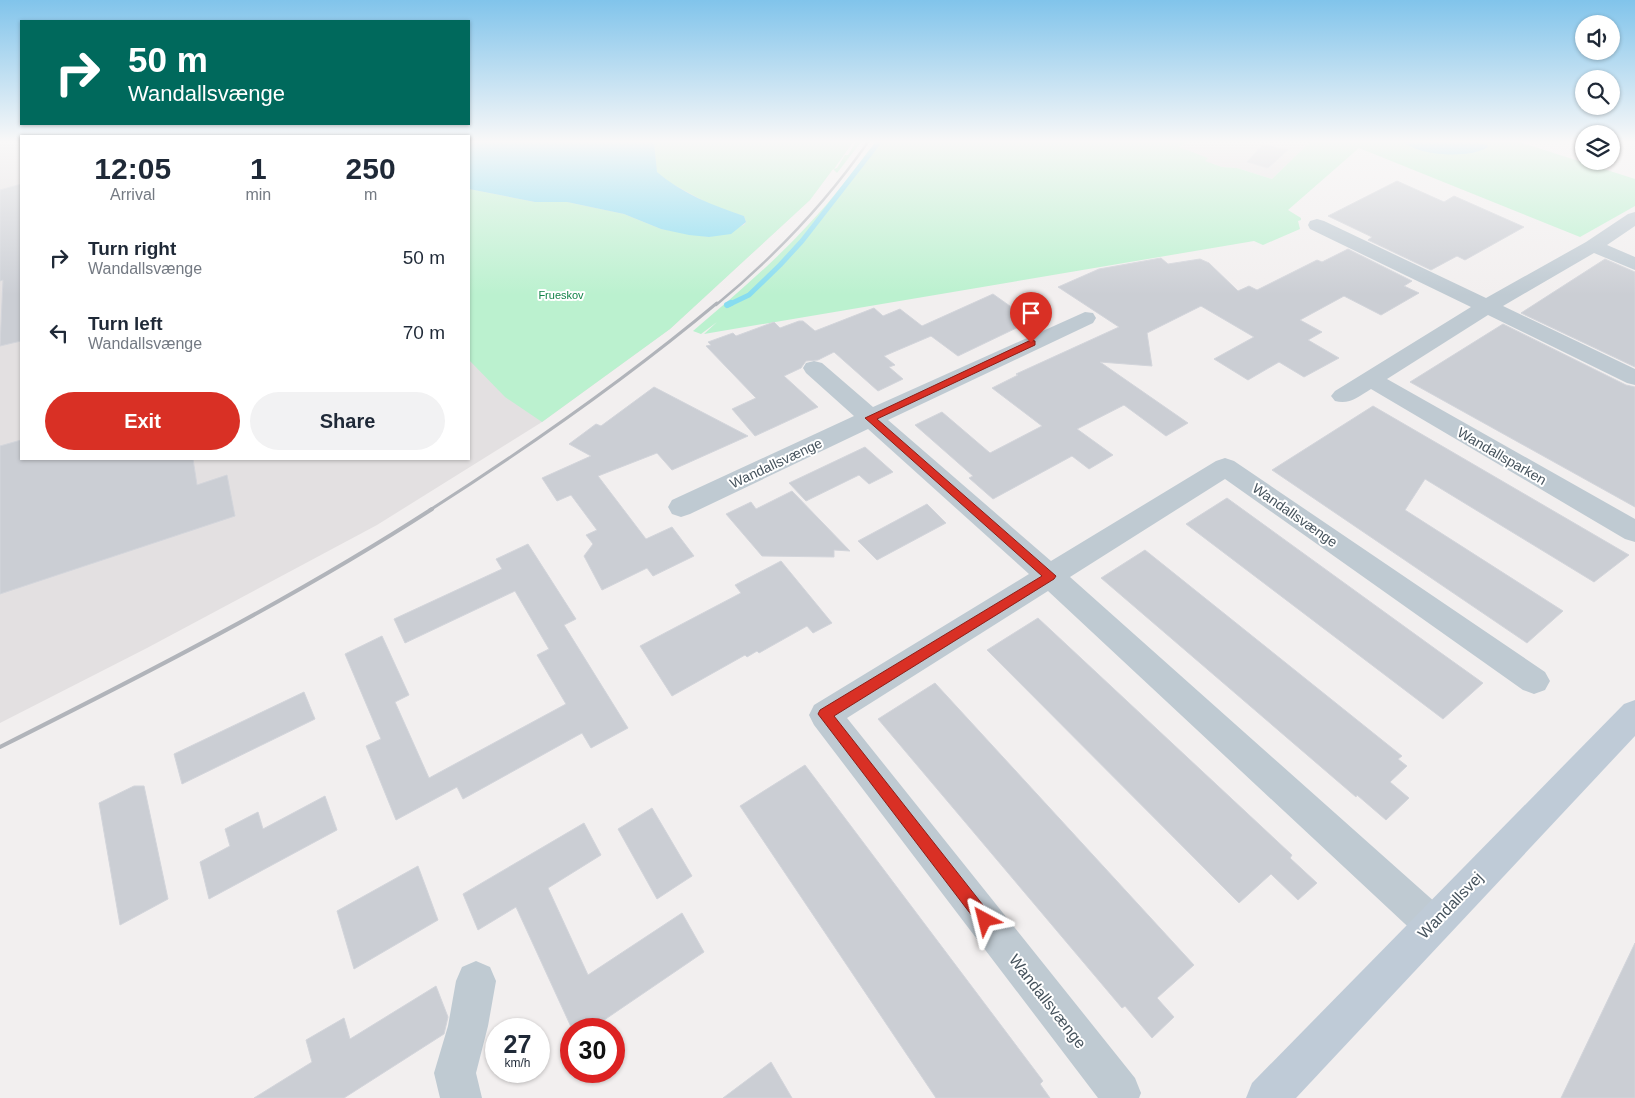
<!DOCTYPE html>
<meta charset="utf-8">
<style>
:root{--surface:#fff;--page:#f2f2f3;--text:#1f2937;--muted:#747a83;--accent:#d93025}
body{margin:0;font-family:Arial,sans-serif;background:var(--page);color:var(--text);height:100vh;display:flex;flex-direction:column;font-size:19px;white-space:nowrap}
*{box-sizing:border-box;margin:0}
p{font-size:16px;color:var(--muted)}
.icon{flex:none;width:28px;height:28px;fill:none;stroke:currentColor;stroke-width:2;stroke-linecap:round;stroke-linejoin:round}
.map{position:relative;flex:1;overflow:hidden}
.side{position:absolute;left:20px;top:135px;width:450px;height:325px;display:flex;flex-direction:column;background:var(--surface);border-radius:0px;box-shadow:0 1px 4px #0004}
.side>*{flex:none}
.guide{position:absolute;left:20px;top:20px;width:450px;height:105px;border-radius:0px;box-shadow:0 1px 4px #0004;background:#00695c;color:#fff;overflow:hidden}
.buttons{position:absolute;left:1575px;top:15px;display:grid;gap:10px}
.buttons a{display:grid;place-items:center;width:45px;height:45px;border-radius:50%;background:var(--surface);box-shadow:0 1px 4px #0004;font-size:25px}
.speed{position:absolute;left:485px;top:1018px;display:flex;gap:10px;font-size:25px;font-weight:700;text-align:center}
.speed>*{display:grid;place-content:center;width:65px;height:65px;border-radius:50%;background:var(--surface);box-shadow:0 1px 4px #0004;line-height:1}
.speed small{font-size:12px;font-weight:400}
.speed .limit{border:8px solid #d22;background:#fff;color:#111}
.pin{position:absolute;display:grid;place-items:center;width:42px;height:42px;color:#fff;margin:-51px -21px;border-radius:50% 50% 50% 0;rotate:-45deg;box-shadow:0 0 5px #0007}
.pin .icon{rotate:45deg}
.me{position:absolute;width:55px;margin:-28px;rotate:322deg;stroke-linejoin:round;filter:drop-shadow(0 0 4px #0008)}
.turn{display:flex;align-items:center;gap:18px;height:105px;padding:0 25px;font-size:22px}
.turn .icon{width:65px;height:65px;stroke-width:2.5}
.turn b{display:block;font-size:35px;line-height:42px}
.eta{display:flex;justify-content:space-evenly;align-items:center;height:85px;text-align:center}
.eta b{font-size:30px;font-weight:800;line-height:35px}
.action{display:flex;gap:10px;margin-top:auto;padding:10px 25px}
.action a{flex:1;height:58px;border-radius:30px;background:var(--accent);color:#fff;font-size:20px;font-weight:800;line-height:58px;text-align:center}
.action a+a{background:var(--page);color:var(--text)}
ul{padding:0;list-style:none}
li{display:flex;align-items:center;gap:15px;height:75px;padding:0 25px}
li div{flex:1}
li b{display:block;font-size:19px}
li em{font-style:normal}
.map>svg:first-child{display:block}
</style>
<div class="map">
<svg width="1635" height="1098" viewBox="0 0 1635 1098">
<rect width="100%" height="100%" fill="#f2efef"/>
<path fill="#e3e0e1" d="M 0,142 L 21,142 L 21,459 L 469,459 L 469,142 L 853,142 L 810,200 L 670,329 L 542,422 L 377,525 L 147,648 L 0,723 Z
M 1187,142 L 1310,142 L 1272,179 L 1237,168 L 1222,167 L 1204,161 L 1178,147 Z"/>
<path fill="#bbf1cf" d="M 654,142 L 853,142 L 834,169 L 837,168 L 845,155 L 848,155 L 856,142 L 861,142 L 837,173 L 833,169 L 810,200 L 670,329 L 542,422 L 505,397 L 469,360 L 469,189 L 535,202 L 567,202 L 624,214 L 661,229 L 709,237 L 744,225 L 746,222 L 744,216 L 713,206 L 667,181 L 657,172 Z
M 875,142 L 1187,142 L 1179,147 L 1208,158 L 1205,161 L 1222,167 L 1237,168 L 1272,179 L 1310,142 L 1519,142 L 1635,179 L 1635,206 L 1580,237 L 1359,148 L 1288,210 L 1301,218 L 1301,220 L 1298,221 L 1300,229 L 1263,245 L 1254,241 L 704,334 L 717,322 L 701,334 L 693,331 C 733,297 773,263 808,225 C 833,199 854,170 875,142 Z"/>
<path fill="#87dcf0" d="M 469,142 L 654,142 L 657,172 C 681,193 714,206 744,216 L 746,222 L 731,234 L 709,237 L 689,235 L 661,229 L 624,214 L 567,202 L 535,202 L 469,189 Z
M 1404,142 L 1475,142 L 1487,145 L 1488,147 C 1471,159 1418,156 1404,142 Z"/>
<g fill="none" stroke-linecap="round" stroke-linejoin="round">
<path stroke="#87dcf0" stroke-width="5" d="M 728,305 L 749,295 L 780,265 L 802,241 L 879,142"/>
<path stroke="#87dcf0" stroke-width="6" d="M 727,305 L 731,303"/>
</g>
<path fill="#cbced4" stroke="#d3d5db" d="M 1263,144 L 1288,150 L 1268,168 L 1247,162 Z
M 1397,181 L 1444,202 L 1454,196 L 1524,227 L 1465,260 L 1457,256 L 1431,270 L 1368,240 L 1372,237 L 1328,216 Z
M 21,184 L 21,341 L 0,346 L 3,280 L 0,281 L 0,190 Z
M 1348,249 L 1412,281 L 1404,286 L 1419,293 L 1381,315 L 1344,296 L 1300,320 L 1322,332 L 1308,340 L 1339,358 L 1304,377 L 1279,362 L 1248,380 L 1214,359 L 1254,337 L 1201,306 L 1147,333 L 1152,366 L 1100,362 L 1188,423 L 1166,436 L 1124,405 L 1077,429 L 1113,455 L 1089,469 L 1072,456 L 993,499 L 969,478 L 973,476 L 915,425 L 942,412 L 990,453 L 1042,426 L 992,388 L 1018,375 L 1016,374 L 1119,327 L 1058,287 L 1099,269 L 1161,258 L 1168,264 L 1200,259 L 1209,263 L 1238,291 L 1249,286 L 1257,290 L 1317,260 L 1322,262 Z
M 1605,259 L 1635,272 L 1635,367 L 1521,313 Z
M 993,294 L 1031,321 L 958,356 L 931,336 L 884,356 L 895,365 L 889,367 L 903,379 L 878,391 L 834,352 L 818,360 L 806,361 L 801,368 L 784,376 L 818,407 L 755,436 L 732,409 L 756,398 L 706,346 L 711,345 L 708,342 L 733,333 L 736,336 L 774,322 L 780,328 L 799,321 L 803,321 L 815,331 L 874,308 L 883,316 L 900,309 L 922,326 Z
M 1503,324 L 1626,385 L 1635,387 L 1635,507 L 1410,382 Z
M 654,387 L 748,436 L 672,470 L 657,453 L 598,476 L 646,539 L 672,527 L 694,556 L 653,576 L 647,568 L 602,590 L 584,556 L 593,544 L 586,535 L 597,530 L 571,495 L 557,501 L 542,478 L 591,456 L 569,444 L 596,424 L 601,426 Z
M 1373,406 L 1454,453 L 1629,555 L 1594,582 L 1425,479 L 1405,510 L 1563,611 L 1527,643 L 1272,470 Z
M 21,440 L 21,459 L 193,459 L 197,485 L 227,475 L 235,516 L 0,594 L 0,446 Z
M 865,447 L 893,472 L 869,484 L 859,475 L 806,501 L 789,483 Z
M 792,491 L 850,551 L 834,550 L 834,557 L 762,556 L 726,514 L 751,502 L 756,509 Z
M 1227,498 L 1441,653 L 1483,683 L 1443,719 L 1186,524 Z
M 927,504 L 946,523 L 877,560 L 858,541 Z
M 528,544 L 576,619 L 564,625 L 628,728 L 591,748 L 582,733 L 463,799 L 457,787 L 396,820 L 366,746 L 381,739 L 345,654 L 382,636 L 409,695 L 395,702 L 429,778 L 566,704 L 537,655 L 549,649 L 515,591 L 405,643 L 394,619 L 502,569 L 496,559 Z
M 1145,550 L 1402,756 L 1398,759 L 1407,766 L 1390,782 L 1409,798 L 1386,820 L 1357,795 L 1356,797 L 1101,578 Z
M 781,561 L 832,623 L 813,633 L 807,626 L 759,653 L 757,651 L 747,657 L 745,655 L 672,696 L 640,646 L 741,593 L 735,585 Z
M 1038,618 L 1292,855 L 1290,858 L 1317,883 L 1298,900 L 1271,874 L 1239,903 L 987,650 Z
M 935,683 L 1194,965 L 1157,998 L 1174,1017 L 1152,1038 L 1125,1006 L 1122,1008 L 878,719 Z
M 304,692 L 315,719 L 182,784 L 174,754 Z
M 805,765 L 1043,1081 L 1040,1084 L 1050,1098 L 936,1098 L 740,806 Z
M 134,786 L 144,786 L 168,899 L 120,925 L 99,803 Z
M 325,796 L 337,830 L 209,899 L 200,862 L 230,846 L 225,829 L 258,812 L 263,829 Z
M 652,808 L 692,876 L 657,899 L 618,829 Z
M 584,823 L 601,855 L 548,888 L 588,975 L 682,913 L 704,952 L 591,1029 L 572,1029 L 516,907 L 478,930 L 463,894 Z
M 418,866 L 438,920 L 354,969 L 337,911 Z
M 1635,943 L 1635,1098 L 1561,1098 Z
M 436,986 L 448,1017 L 444,1034 L 344,1098 L 254,1098 L 312,1062 L 306,1040 L 344,1018 L 350,1039 Z
M 771,1062 L 792,1098 L 723,1098 Z"/>
<g fill="none" stroke-linecap="round" stroke-linejoin="round">
<path fill="#bfcad2" fill-rule="evenodd" d="M 1635,212 L 1635,226 L 1607,245 L 1635,257 L 1635,270 L 1594,253 L 1503,306 L 1635,369 L 1635,385 L 1627,383 L 1488,315 L 1387,379 L 1635,519 L 1635,542 L 1625,539 L 1371,389 C 1358,397 1349,405 1335,401 L 1331,396 L 1335,391 L 1471,307 L 1310,229 L 1308,225 L 1310,221 L 1317,219 L 1324,221 L 1486,298 L 1586,242 L 1628,214 Z
M 1085,312 L 1093,313 L 1096,318 L 1093,323 L 888,420 L 1051,561 L 1216,461 L 1225,458 L 1234,461 L 1545,672 L 1550,681 L 1545,690 L 1534,694 L 1523,690 L 1225,479 L 1070,577 L 1445,911 L 1451,924 L 1445,937 L 1432,943 L 1419,937 L 1048,591 L 847,718 L 1135,1078 L 1141,1093 L 1139,1098 L 1098,1098 L 814,725 L 809,715 L 814,705 L 1029,574 L 868,429 L 690,514 L 681,517 L 672,514 L 668,507 L 672,500 L 854,416 L 806,373 L 803,368 L 806,363 L 814,361 L 822,363 L 873,407 Z
M 476,961 L 490,967 L 496,981 L 488,1026 L 476,1073 L 482,1098 L 440,1098 L 434,1073 L 448,1026 L 456,981 L 462,967 Z"/>
<path fill="#bfcbd7" fill-rule="evenodd" d="M 1635,700 L 1635,736 L 1296,1098 L 1246,1098 L 1252,1083 L 1624,704 Z"/>
<path stroke="#b1b4ba" stroke-width="2.5" d="M 716,305 C 774,257 825,204 868,142"/>
<path stroke="#b1b4ba" stroke-width="3" d="M 430,510 C 530,446 626,379 717,303"/>
<path stroke="#b1b4ba" stroke-width="4" d="M 0,747 C 147,673 294,598 432,509"/>
</g>
<linearGradient id="sky" x2="0" y2="1"><stop stop-color="#81c4eb"/><stop offset="0.48" stop-color="#f9f8f8"/><stop offset="1" stop-color="#f9f8f8" stop-opacity="0"/></linearGradient>
<rect width="1635" height="295" fill="url(#sky)"/>
<path fill="#d93025" stroke="#8d1f18" d="M 1031,340 L 1035,341 L 1035,345 L 877,419 L 1056,576 L 1054,579 L 834,716 L 990,914 L 992,920 L 990,925 L 985,928 L 979,925 L 818,714 L 820,710 L 1042,576 L 865,418 Z"/>
<g text-anchor="middle" stroke-width="4" stroke-linejoin="round" paint-order="stroke">
<g font-size="11" fill="#138348" stroke="#fff">
<text x="561" y="299">Frueskov</text>
</g>
<g font-size="14" fill="#46535d" stroke="#fff">
<text transform="translate(1502 456) rotate(30)" y="5">Wandallsparken</text>
<text transform="translate(776 463) rotate(-25)" y="5">Wandallsvænge</text>
<text transform="translate(1295 515) rotate(35)" y="5">Wandallsvænge</text>
</g>
<g font-size="16" fill="#46535d" stroke="#fff">
<text transform="translate(1450 905) rotate(-46)" y="6">Wandallsvej</text>
<text transform="translate(1048 1001) rotate(52)" y="6">Wandallsvænge</text>
</g>
</g>
</svg>
<div class="buttons">
<a><svg class="icon" aria-label="sound" viewBox="0 0 24 24"><path d="M4 9h4l5-4v14l-5-4H4zM17 9q2 3 0 6"/></svg></a>
<a><svg class="icon" aria-label="search" viewBox="0 0 24 24"><circle cx="10" cy="10" r="6"/><path d="M15 15l6 6"/></svg></a>
<a><svg class="icon" aria-label="layers" viewBox="0 0 24 24"><path d="M12 4l9 5-9 5-9-5zM3 14l9 5 9-5"/></svg></a>
</div>
<div class="speed"><div>27<small>km/h</small></div><div class="limit">30</div></div>
<div class="pin" style="left:1031px;top:343px;background:#d93025"><svg class="icon" aria-label="arrive" viewBox="0 0 24 24"><path d="M6 21V4h12l-3 4 3 4H6"/></svg></div>
<svg class="me" style="left:985px;top:920px" viewBox="-20 -20 40 40"><path d="M0-17L14 15 0 8-14 15z" fill="#d93025" stroke="#fff" stroke-width="4"/></svg>
<div class="guide">
<div class="turn"><svg class="icon" aria-label="right" viewBox="0 0 24 24"><path d="M7 20v-9h11M14 6l5 5-5 5"/></svg><div><b>50 m</b>Wandallsvænge</div></div>
</div>
<section class="side">
<div class="eta">
<div><b>12:05</b><p>Arrival</p></div>
<div><b>1</b><p>min</p></div>
<div><b>250</b><p>m</p></div>
</div>
<ul>
<li><svg class="icon" aria-label="right" viewBox="0 0 24 24"><path d="M7 20v-9h11M14 6l5 5-5 5"/></svg><div><b>Turn right</b><p>Wandallsvænge</p></div><em>50 m</em></li>
<li><svg class="icon" aria-label="left" viewBox="0 0 24 24"><path d="M17 20v-9H6M10 6l-5 5 5 5"/></svg><div><b>Turn left</b><p>Wandallsvænge</p></div><em>70 m</em></li>
</ul>
<div class="action"><a>Exit</a><a>Share</a></div>
</section>
</div>
